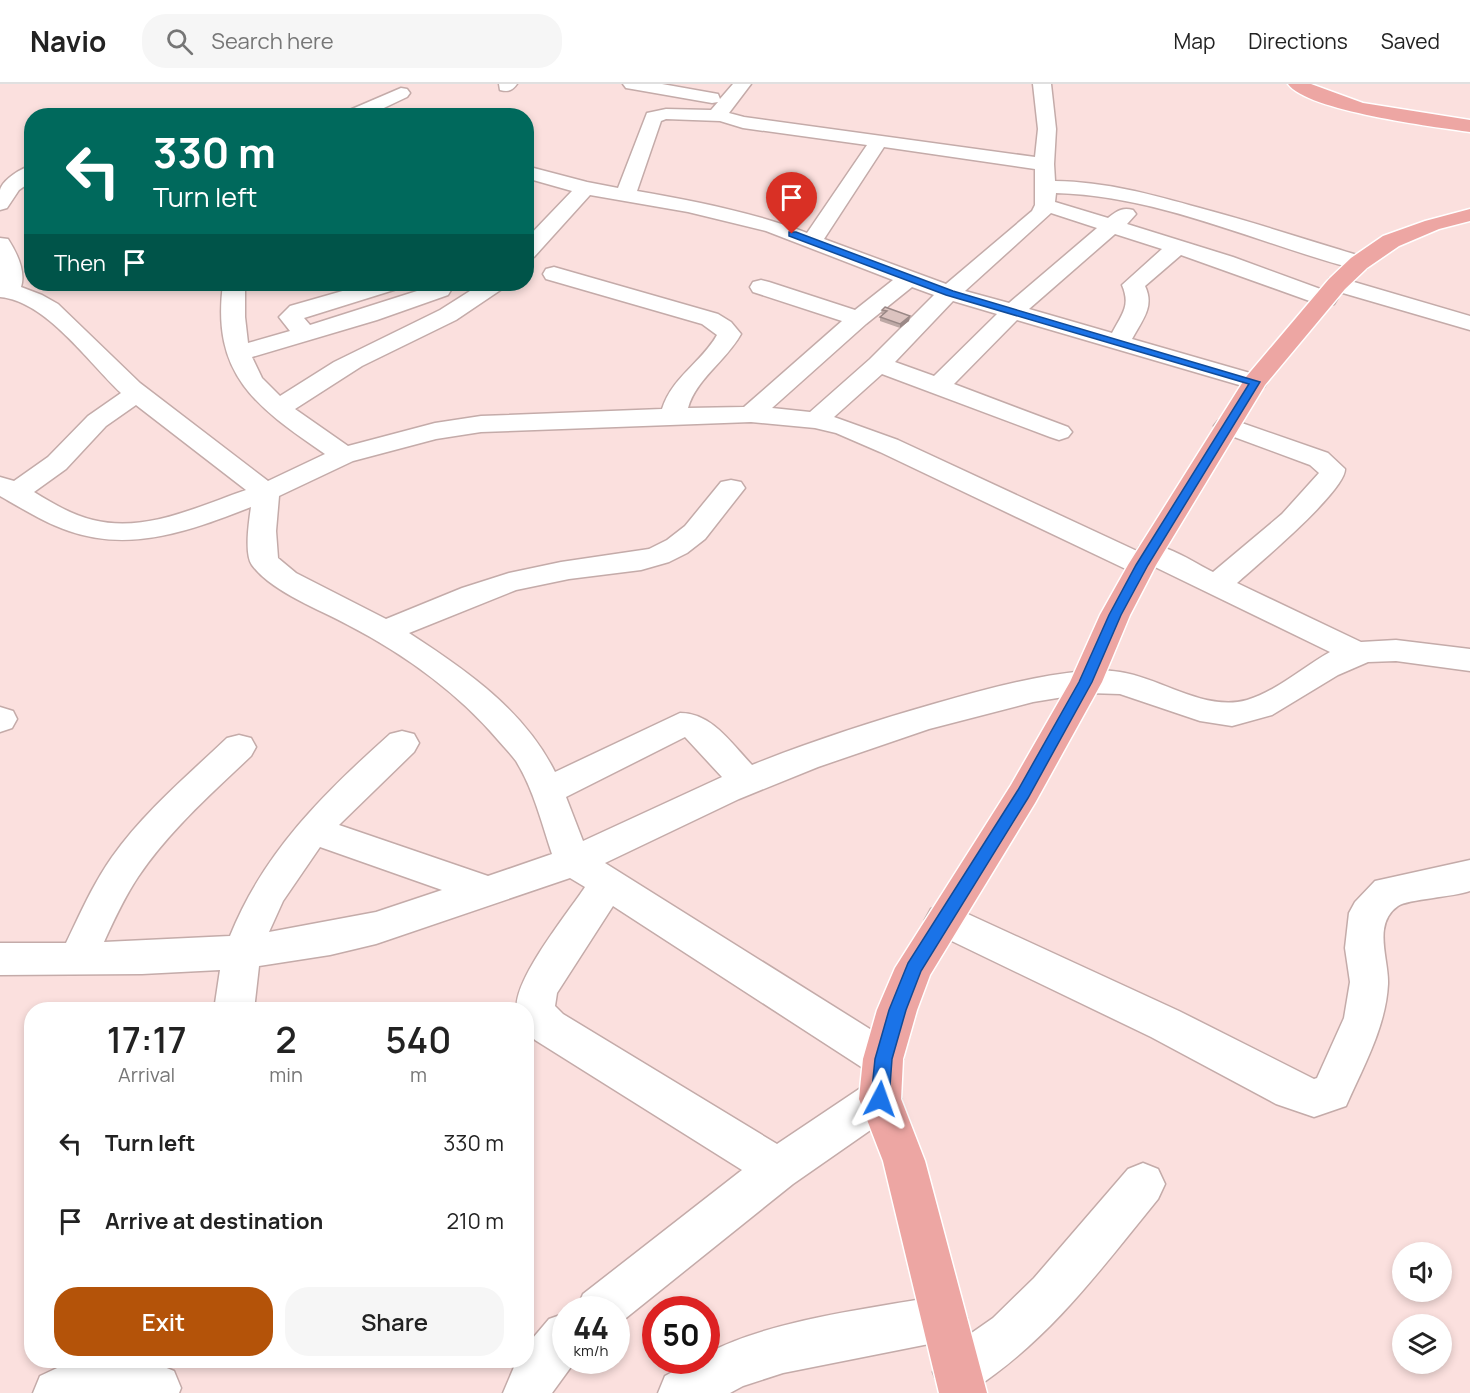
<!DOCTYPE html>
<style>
:root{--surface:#fff;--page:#f6f6f6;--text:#222;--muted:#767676;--line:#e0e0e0;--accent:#b45309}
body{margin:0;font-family:Manrope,sans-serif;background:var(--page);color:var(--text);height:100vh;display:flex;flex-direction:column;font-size:22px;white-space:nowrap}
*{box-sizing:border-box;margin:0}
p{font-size:20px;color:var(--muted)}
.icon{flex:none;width:33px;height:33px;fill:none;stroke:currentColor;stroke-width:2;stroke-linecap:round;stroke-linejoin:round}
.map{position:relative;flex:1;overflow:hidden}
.details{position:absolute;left:24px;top:918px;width:510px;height:366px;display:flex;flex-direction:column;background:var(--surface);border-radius:24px;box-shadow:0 3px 9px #0003}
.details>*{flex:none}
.hud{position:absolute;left:24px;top:24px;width:510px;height:183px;border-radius:24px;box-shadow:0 3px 9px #0003;background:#00695c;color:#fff;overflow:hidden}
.fabs{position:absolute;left:1392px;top:1158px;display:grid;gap:12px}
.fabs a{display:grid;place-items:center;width:60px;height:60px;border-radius:50%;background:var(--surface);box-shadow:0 3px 9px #0003;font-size:30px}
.speed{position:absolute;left:552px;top:1212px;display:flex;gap:12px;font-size:30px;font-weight:700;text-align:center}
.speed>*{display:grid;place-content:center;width:78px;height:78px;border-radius:50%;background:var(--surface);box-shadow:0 3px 9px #0003;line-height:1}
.speed small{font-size:15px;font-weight:400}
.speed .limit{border:9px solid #d22;background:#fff;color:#111}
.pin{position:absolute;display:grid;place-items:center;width:51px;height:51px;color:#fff;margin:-62px -26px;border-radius:50% 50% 50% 0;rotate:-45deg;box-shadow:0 0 6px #0007}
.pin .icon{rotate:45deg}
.me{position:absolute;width:66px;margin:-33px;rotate:4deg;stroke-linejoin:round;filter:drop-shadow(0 0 4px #0008)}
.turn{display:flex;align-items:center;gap:21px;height:126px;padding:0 30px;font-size:27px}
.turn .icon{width:78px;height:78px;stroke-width:2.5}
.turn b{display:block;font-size:42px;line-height:51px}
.then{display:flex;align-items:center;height:57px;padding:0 30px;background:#0003;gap:12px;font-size:22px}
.eta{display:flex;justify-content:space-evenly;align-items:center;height:102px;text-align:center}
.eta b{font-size:36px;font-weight:600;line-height:42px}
.action{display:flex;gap:12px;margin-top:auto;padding:12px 30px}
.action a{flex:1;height:69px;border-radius:24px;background:var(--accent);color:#fff;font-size:24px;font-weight:600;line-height:69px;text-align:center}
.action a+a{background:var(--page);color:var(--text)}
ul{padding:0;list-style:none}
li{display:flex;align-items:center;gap:18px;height:78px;padding:0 30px}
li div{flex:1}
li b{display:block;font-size:22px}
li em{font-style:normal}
header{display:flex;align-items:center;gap:36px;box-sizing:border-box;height:84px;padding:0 30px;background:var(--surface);border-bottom:2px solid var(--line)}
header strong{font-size:28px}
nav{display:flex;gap:33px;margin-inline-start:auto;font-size:21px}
.search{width:420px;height:54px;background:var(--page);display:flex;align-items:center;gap:15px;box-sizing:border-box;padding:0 21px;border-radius:24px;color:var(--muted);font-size:22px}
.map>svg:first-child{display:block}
</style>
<header>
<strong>Navio</strong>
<div class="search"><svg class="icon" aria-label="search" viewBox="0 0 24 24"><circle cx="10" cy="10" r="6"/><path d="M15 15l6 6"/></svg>Search here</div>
<nav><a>Map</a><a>Directions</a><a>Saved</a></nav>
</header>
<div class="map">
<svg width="1470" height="1309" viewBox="0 0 1470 1309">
<rect width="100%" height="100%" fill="#fbe0de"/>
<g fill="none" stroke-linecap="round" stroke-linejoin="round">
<g stroke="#c4aba9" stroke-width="3">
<path id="minor" d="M 499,0 L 517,0 C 512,7 508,8 500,6 Z
M 623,0 L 662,0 L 718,10 L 720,15 L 733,0 L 751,0 L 729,29 L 744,33 L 1035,73 L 1038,45 L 1033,0 L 1051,0 L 1056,45 L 1054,80 L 1055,97 C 1107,98 1150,110 1200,124 C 1256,139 1311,157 1367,174 L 1370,179 L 1367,184 L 1359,186 C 1258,160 1162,112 1056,109 L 1055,118 L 1108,134 C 1117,127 1122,123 1133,126 L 1136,130 L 1127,140 L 1233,173 L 1334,210 L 1337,215 L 1334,220 L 1326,222 L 1318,220 L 1181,171 L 1145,202 C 1155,223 1142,236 1132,255 L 1264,293 L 1267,298 L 1264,303 L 1255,305 L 1246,303 L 1017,236 L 954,300 L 1068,343 L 1072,348 L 1068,353 L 1059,356 L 1050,353 L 882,290 L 834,333 L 898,356 L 1137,467 L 1140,462 C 1163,456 1192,478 1213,488 L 1282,430 L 1319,389 L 1310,381 L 1218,347 L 1214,342 L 1218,337 L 1227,334 L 1236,337 L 1328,369 L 1345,385 C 1346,407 1256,482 1237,499 L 1361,558 L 1396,556 L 1470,565 L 1470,587 L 1396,577 L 1368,578 L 1338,591 L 1272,631 L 1232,642 L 1200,637 L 1120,610 L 1088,609 L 1033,618 L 929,645 L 818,683 L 739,715 L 605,779 L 897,962 L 903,975 L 897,988 L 883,994 L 869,988 L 613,822 L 557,909 L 555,922 L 563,930 L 777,1060 L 865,1001 L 880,996 L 895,1001 L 901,1015 L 895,1029 L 793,1100 L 616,1242 L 616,1226 L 576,1226 L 583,1210 L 742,1086 L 535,956 L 526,946 L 526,926 L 517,926 C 512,897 568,829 585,803 L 570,794 L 376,860 L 330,871 L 259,882 L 254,926 L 214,926 L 220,886 L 142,890 L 0,891 L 0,859 L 66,859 C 80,830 93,800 112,773 C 144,728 187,692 227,654 L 239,651 L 251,654 L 256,663 L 251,672 C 211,710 169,747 138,793 C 124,814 114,836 104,858 L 230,852 C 263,769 324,709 390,650 L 402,647 L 414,650 L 419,659 L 414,668 L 339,741 L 488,792 L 552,770 C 542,740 533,704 516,677 C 511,670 504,663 498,656 C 457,608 404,570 348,541 C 319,525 272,508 252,481 C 244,470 249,437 251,423 C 192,446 132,469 69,447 C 45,439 23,425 0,412 L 0,393 L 14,397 L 48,373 L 88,332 L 121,309 C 88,278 46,217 0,213 L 0,154 L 8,155 C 17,169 26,187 21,203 L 42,211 L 58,220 L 140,299 L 268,397 L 325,370 C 257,323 211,292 223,200 L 245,200 L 245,233 L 248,259 L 290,247 L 279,233 L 290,222 L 367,200 L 400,200 L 397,205 L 304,234 L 310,241 L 439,200 L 448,201 L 451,206 L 448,211 L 377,236 L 252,273 L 262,294 L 280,312 L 334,278 L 440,226 L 481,200 L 505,200 L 502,205 L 456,236 L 362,282 L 295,325 L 348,362 L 435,339 L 481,332 L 662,325 C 672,293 702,278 717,251 L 702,240 L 546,195 L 543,190 L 546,185 L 554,183 L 718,230 L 731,238 L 741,250 C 726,277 696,295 688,324 L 744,323 L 842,237 L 753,208 L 750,203 L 753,198 L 761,196 L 769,198 L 855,226 L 893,196 L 766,147 L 688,128 L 590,111 L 534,173 L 526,174 L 526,155 L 572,107 L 526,94 L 526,82 L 587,98 L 618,104 L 647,29 L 666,25 L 711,26 L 718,18 L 712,19 L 632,5 L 626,4 ZM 666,35 L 720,37 L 743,44 L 867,61 L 807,149 C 752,128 694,117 637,107 L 661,37 ZM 884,63 L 1035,85 L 1035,121 L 1032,127 L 946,200 L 824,155 ZM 1051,129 L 1097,144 L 1009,219 L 965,207 ZM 1115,150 L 1162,165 L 1122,201 C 1131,222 1122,230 1112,249 L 1029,225 ZM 912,203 L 934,211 L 870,275 L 810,328 L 772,324 L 866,240 ZM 953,217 L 997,230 L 934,292 L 895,278 ZM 136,321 L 246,406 C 197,423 145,449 93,436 C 72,431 52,419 34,408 L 66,385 L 106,342 ZM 751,338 L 815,344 L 836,349 L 880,368 L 1132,488 L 1142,490 L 1152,488 L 1155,483 L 1330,568 C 1303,583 1277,607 1247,616 C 1205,628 1161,594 1120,588 C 1108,586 1095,586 1084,587 C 1034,592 985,605 937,619 C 874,637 812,657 752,681 C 731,659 712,629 680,629 L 555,688 C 524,626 466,586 409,549 L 516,506 L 569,495 L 641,486 L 669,478 L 687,469 L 705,455 L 745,404 L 741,398 L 731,396 L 721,398 L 685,442 L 667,456 L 649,465 L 561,478 L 509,489 L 462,504 L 386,535 L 296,489 L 278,474 L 276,447 L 279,412 L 353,377 L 436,355 L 481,348 ZM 685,653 L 722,693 L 583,757 L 566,713 ZM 320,763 L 442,806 L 376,828 L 269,848 L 283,817 Z
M 401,4 L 407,5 L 410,9 L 407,13 L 367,32 L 342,32 L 345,28 Z
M 32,81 L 32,97 L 19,106 L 7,124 L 0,126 C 0,120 0,111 0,106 C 3,95 22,84 32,81 Z
M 1337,193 L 1470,232 L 1470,246 L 1329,205 L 1326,200 L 1329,195 Z
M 0,623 L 13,627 L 17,635 L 12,644 L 0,648 Z
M 1470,776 L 1470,807 C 1454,813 1408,815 1398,822 C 1372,840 1389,875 1388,900 C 1386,943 1363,983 1346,1022 L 1314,1033 L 1276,1020 L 1151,953 L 931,847 L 925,836 L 931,825 L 944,820 L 957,825 L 1179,927 L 1314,995 L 1317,994 L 1344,934 L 1350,898 L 1345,864 L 1349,829 L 1355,818 L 1375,797 Z
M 1143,1079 L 1158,1085 L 1165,1100 L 1158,1115 C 1100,1186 1052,1253 974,1305 C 962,1309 952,1309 940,1305 L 933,1288 L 940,1271 L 993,1234 L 1034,1194 L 1128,1085 Z
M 944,1211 L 960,1218 L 967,1234 L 960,1250 L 944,1257 L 783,1289 L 743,1302 L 730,1309 L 658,1309 L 665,1292 L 694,1276 L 706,1276 L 706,1270 C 772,1235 870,1225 944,1211 Z
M 566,1229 L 566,1276 L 576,1276 L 552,1309 L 503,1309 L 517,1276 L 526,1276 L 527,1261 L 549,1235 Z
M 70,1278 L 157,1280 L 174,1287 L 181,1304 L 179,1309 L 33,1309 L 40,1292 Z"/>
</g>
<g stroke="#fff" stroke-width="3">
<path id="major" d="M 1288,0 L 1311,0 L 1363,19 L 1470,36 L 1470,48 C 1435,43 1307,27 1288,0 Z
M 1470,125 L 1470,137 L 1439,145 L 1399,162 L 1367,184 L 1345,205 L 1265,301 L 1156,481 L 1130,531 L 1102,598 L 1035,719 L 930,891 L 917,926 L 903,975 L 901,1015 L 925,1077 L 987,1309 L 939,1309 L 883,1077 L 859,1015 L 863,975 L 877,926 L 895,884 L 1011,701 L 1070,598 L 1100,531 L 1128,481 L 1246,293 L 1329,195 L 1351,174 L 1383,152 L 1425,137 Z"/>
</g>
<use href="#minor" fill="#fff" fill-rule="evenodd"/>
<use href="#major" fill="#eda6a3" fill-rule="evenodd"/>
</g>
<path fill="#bda8a5" d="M 882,226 L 910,232 L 909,237 L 900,244 L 880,237 L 880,233 L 883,230 L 881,230 Z"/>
<path fill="#9a8886" d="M 910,232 L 909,237 L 900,244 L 900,240 Z"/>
<path fill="#dcc3c0" stroke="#9a8886" stroke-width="1.5" d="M 885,223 L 910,232 L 900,240 L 880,233 L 887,227 L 882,226 Z"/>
<path fill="#1a73e8" stroke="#114b97" stroke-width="1.5" d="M 789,148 L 796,148 L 953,207 L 1260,298 L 1148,481 L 1121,531 L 1092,598 L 1028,714 L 921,887 L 906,926 L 892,975 L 889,1015 L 886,1021 L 880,1023 L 874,1021 L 871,1015 L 875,975 L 889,926 L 908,879 L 1018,706 L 1079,598 L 1109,531 L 1136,481 L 1249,300 L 946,211 L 789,152 Z"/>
</svg>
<div class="fabs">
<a><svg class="icon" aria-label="sound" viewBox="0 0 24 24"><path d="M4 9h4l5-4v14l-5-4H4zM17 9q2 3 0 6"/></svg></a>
<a><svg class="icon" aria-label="layers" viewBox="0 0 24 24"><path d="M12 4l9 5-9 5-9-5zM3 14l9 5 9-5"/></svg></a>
</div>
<div class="speed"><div>44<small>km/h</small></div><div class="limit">50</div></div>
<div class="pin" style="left:792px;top:150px;background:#d93025"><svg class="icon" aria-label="arrive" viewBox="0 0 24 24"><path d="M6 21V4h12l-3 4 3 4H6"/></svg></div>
<svg class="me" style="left:880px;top:1015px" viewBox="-20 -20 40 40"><path d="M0-17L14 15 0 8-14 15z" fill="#1a73e8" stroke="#fff" stroke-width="4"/></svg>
<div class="hud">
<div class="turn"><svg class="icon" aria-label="left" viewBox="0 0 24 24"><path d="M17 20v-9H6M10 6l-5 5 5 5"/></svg><div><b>330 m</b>Turn left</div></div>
<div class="then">Then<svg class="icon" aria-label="arrive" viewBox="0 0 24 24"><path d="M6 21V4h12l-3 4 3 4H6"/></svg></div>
</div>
<section class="details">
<div class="eta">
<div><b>17:17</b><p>Arrival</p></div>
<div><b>2</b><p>min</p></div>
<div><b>540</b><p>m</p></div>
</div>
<ul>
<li><svg class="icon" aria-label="left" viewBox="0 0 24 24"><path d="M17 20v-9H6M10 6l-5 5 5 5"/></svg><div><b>Turn left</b></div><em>330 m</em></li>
<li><svg class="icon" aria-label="arrive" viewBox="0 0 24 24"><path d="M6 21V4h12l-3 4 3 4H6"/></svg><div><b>Arrive at destination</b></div><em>210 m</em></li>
</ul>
<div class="action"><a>Exit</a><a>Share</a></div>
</section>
</div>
